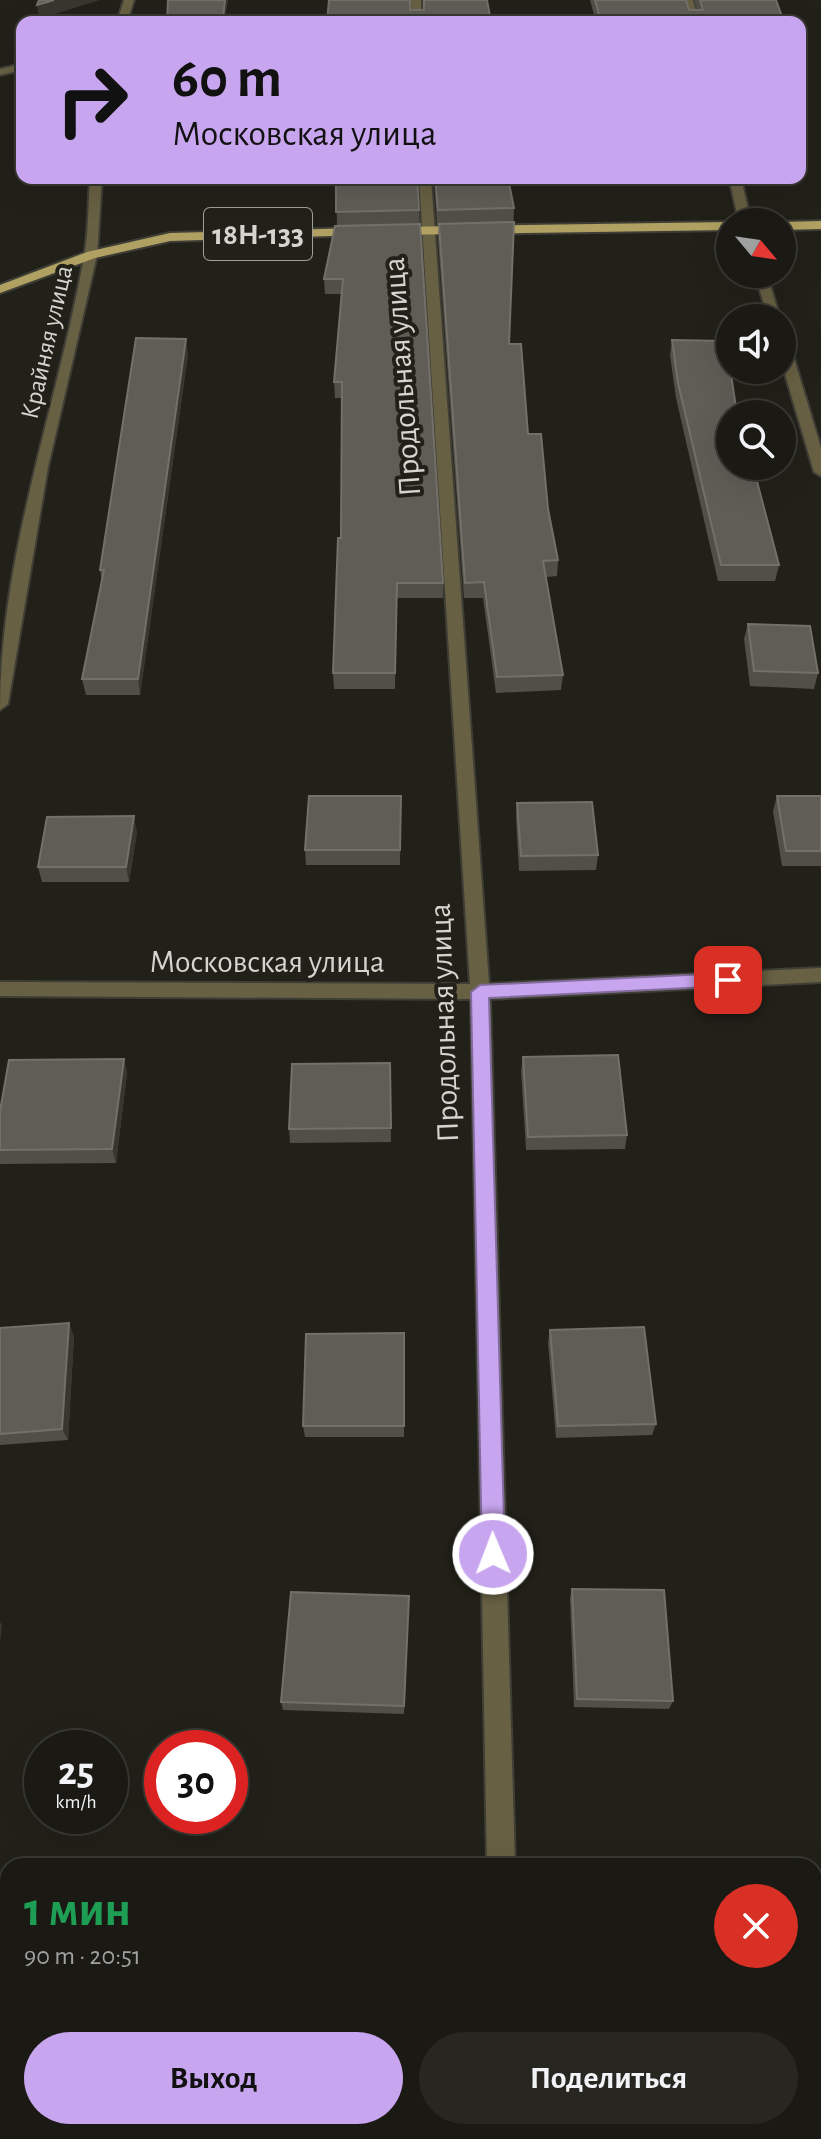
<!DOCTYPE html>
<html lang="ru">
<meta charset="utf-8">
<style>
:root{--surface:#1a1913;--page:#272621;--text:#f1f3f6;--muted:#9fa0a0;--line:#383833;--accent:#c8a6ef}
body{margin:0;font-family:"Alegreya Sans",sans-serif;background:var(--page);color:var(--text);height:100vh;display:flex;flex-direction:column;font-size:30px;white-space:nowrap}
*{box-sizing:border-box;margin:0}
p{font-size:26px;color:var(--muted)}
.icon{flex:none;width:44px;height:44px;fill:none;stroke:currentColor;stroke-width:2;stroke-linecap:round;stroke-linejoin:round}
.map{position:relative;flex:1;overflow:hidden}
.details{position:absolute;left:0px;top:1858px;width:822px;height:282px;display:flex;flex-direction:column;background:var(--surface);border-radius:24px 24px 0 0;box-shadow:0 8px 32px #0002,0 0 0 2px var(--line)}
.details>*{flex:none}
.top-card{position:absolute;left:16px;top:16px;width:790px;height:168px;border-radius:16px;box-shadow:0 8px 32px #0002,0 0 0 2px var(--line);background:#c8a6ef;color:#111;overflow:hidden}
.needle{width:52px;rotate:119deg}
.tools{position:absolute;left:716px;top:208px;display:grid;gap:16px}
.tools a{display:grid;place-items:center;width:80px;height:80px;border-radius:50%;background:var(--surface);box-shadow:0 8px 32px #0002,0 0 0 2px var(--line);font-size:40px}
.speed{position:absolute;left:24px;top:1730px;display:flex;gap:16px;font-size:40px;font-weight:700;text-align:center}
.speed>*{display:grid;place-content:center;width:104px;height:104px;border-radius:50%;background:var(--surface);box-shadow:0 8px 32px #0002,0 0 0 2px var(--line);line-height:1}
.speed small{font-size:20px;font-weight:400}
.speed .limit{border:12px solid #d22;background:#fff;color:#111}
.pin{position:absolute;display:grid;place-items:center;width:68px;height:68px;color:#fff;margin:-34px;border-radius:16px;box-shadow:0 4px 12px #0006}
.me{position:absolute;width:88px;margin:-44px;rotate:359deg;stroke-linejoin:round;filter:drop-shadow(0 0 6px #0008)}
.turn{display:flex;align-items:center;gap:28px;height:168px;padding:0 24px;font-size:36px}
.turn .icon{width:104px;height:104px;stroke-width:2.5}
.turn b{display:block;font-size:56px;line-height:68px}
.round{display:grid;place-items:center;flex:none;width:84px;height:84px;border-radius:42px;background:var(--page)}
.overview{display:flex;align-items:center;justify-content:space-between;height:136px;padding:0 24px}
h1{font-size:48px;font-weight:700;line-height:60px;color:#1e9e55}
.primary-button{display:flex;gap:16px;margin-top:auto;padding:16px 24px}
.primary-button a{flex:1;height:92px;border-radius:48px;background:var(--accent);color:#111;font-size:32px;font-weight:700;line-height:92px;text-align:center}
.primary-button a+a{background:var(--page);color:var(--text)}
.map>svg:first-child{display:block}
</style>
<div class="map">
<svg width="821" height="2139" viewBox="0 0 821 2139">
<rect width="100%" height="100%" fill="#222119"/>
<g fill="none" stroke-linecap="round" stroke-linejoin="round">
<g stroke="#3f3e36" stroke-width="4">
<path id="street" d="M 124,0 L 134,0 L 127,22 L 117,22 Z
M 411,0 L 421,0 L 422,22 L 412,22 Z
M 683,0 L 693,0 L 699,22 L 689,22 Z
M 22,64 L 22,70 L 0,75 L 0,69 Z
M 90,178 L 102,178 L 97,255 L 48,467 L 8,704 L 0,710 C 0,555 57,408 84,257 C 89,231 88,204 90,178 Z
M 419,178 L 431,178 L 489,984 L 821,968 L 821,982 L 490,999 L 515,1866 L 487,1866 L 471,999 L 0,996 L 0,982 L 470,984 Z
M 729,178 L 741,178 L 751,222 L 739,222 Z
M 755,274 L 767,274 L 780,318 L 768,318 Z
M 782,338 L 789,342 L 821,448 L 821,476 L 814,472 L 782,364 Z
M 492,2132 L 522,2132 L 522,2139 L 492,2139 Z"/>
</g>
<g stroke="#3f3e36" stroke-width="4">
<path id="primary" d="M 821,221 L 821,229 L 782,230 L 782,222 Z
M 730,222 L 730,230 L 394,235 L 388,231 L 394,227 Z
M 358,228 L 364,232 L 362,235 L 170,241 L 95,258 L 0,293 L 0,285 L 87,252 L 170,233 Z"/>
</g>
<use href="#street" fill="#686043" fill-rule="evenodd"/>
<use href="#primary" fill="#b0a061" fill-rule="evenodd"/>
</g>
<path fill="#514f47" d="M 590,0 L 686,0 L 689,10 L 697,10 L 694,0 L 776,0 L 784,22 L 596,22 Z
M 800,67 L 806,84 L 803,98 L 800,98 Z
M 336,178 L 419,210 L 443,583 L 443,598 L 397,598 L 395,689 L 334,689 L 333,673 L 341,538 L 342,398 L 335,398 L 334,382 L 342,294 L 325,294 L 324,279 L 337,226 Z
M 434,178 L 508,178 L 514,208 L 509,344 L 528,434 L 548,509 L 558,560 L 557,576 L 546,577 L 563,675 L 561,690 L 496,693 L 483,598 L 464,598 L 438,239 L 439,225 L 437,225 Z
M 672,340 L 730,414 L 779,565 L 775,581 L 718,581 L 676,398 L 670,355 Z
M 188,354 L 140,695 L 86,695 L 82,679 L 102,581 L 100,570 Z
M 748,624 L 818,673 L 814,689 L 750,686 L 744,639 Z
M 401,796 L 400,865 L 306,865 L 305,850 Z
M 777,796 L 821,796 L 821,866 L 782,866 L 773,811 Z
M 517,803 L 598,855 L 596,870 L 519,871 L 516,818 Z
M 137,832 L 129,882 L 42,882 L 38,867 Z
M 523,1057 L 627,1135 L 625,1149 L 526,1150 L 521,1071 Z
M 124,1059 L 127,1073 L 116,1163 L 0,1164 L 0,1111 Z
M 390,1063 L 391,1142 L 290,1143 L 289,1129 Z
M 0,1328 L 74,1336 L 68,1440 L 0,1445 Z
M 550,1330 L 656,1424 L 652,1435 L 556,1438 L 548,1342 Z
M 404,1333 L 404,1437 L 305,1437 L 303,1426 Z
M 572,1589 L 673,1701 L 669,1709 L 574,1707 L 570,1598 Z
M 409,1596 L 404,1714 L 283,1710 L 281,1702 Z"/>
<path fill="#38372f" d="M 54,0 L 100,0 L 39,19 L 37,5 Z
M 225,0 L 228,0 L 225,22 L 212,22 Z
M 186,339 L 188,354 L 140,695 L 138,679 Z
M 134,816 L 137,832 L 129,882 L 126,867 Z
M 124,1059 L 127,1073 L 116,1163 L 112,1149 Z
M 69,1323 L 74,1336 L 68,1440 L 62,1429 Z
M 0,1622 L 2,1625 L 0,1643 Z
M 0,1913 L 8,1918 L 0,1984 Z"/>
<path fill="#5f5d56" stroke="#727069" stroke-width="2" d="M 39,0 L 54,0 L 37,5 Z
M 168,0 L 225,0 L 223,18 L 212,22 L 167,22 Z
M 329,0 L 410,0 L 410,10 L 424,10 L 424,0 L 487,0 L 491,22 L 327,22 Z
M 595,0 L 686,0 L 689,10 L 703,10 L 700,0 L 776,0 L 784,22 L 601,22 Z
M 800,67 L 806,84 L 800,84 Z
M 336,178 L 417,178 L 419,210 L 336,212 Z
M 435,178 L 508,178 L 514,208 L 438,210 Z
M 514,222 L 509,344 L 521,344 L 528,434 L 541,434 L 548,509 L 558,560 L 543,561 L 563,675 L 497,677 L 484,582 L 465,583 L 439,224 Z
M 420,224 L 443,583 L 397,583 L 395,673 L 333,673 L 338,538 L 341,538 L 342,382 L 334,382 L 343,279 L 324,279 L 335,226 Z
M 136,338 L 186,339 L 138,679 L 82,679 L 104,570 L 100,570 Z
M 672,340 L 726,341 L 737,414 L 730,414 L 730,466 L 753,466 L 779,565 L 721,565 L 678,383 Z
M 748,624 L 810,626 L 818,673 L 754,671 Z
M 309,796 L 401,796 L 400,850 L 305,850 Z
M 777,796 L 821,796 L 821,851 L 786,851 Z
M 592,802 L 598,855 L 521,856 L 517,803 Z
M 134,816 L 126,867 L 38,867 L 47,817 Z
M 618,1055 L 627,1135 L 528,1137 L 523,1057 Z
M 124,1059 L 112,1149 L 0,1150 L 0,1111 L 9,1060 Z
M 390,1063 L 391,1128 L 289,1129 L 292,1064 Z
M 69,1323 L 62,1429 L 0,1434 L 0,1328 Z
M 644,1327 L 656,1424 L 558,1426 L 550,1330 Z
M 404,1333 L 404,1426 L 303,1426 L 306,1334 Z
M 572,1589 L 664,1590 L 673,1701 L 577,1699 Z
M 291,1592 L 409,1596 L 404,1706 L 281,1702 Z"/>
<path fill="#c8a6ef" stroke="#826c9b" stroke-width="2" d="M 728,973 L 737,980 L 728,986 L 489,998 L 505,1554 L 501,1562 L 493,1565 L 486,1562 L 482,1554 L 471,992 L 480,985 Z"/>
<g text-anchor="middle" stroke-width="8" stroke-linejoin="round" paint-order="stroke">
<g font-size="26" fill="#d5d4cf" stroke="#222119">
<text transform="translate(46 342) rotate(-77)" y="9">Крайняя улица</text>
</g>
<rect fill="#222119" stroke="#9f9e98" stroke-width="2" x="204" y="208" width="108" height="52" rx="6"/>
<g font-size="30" font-weight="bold" fill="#d5d4cf">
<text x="258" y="244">18Н-133</text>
</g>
<g font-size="32" fill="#d5d4cf" stroke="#222119">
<text transform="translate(401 377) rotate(-94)" y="11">Продольная улица</text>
<text x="267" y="972">Московская улица</text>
<text transform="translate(443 1023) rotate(-92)" y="11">Продольная улица</text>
</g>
</g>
</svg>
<div class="tools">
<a><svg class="needle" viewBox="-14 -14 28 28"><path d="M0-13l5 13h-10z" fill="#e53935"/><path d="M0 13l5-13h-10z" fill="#9fa0a0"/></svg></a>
<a><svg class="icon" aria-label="sound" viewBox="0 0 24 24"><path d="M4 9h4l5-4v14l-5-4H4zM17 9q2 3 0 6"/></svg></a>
<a><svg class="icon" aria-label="search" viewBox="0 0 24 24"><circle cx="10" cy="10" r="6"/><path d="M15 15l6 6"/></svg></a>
</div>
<div class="speed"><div>25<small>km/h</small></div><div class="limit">30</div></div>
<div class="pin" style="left:728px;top:980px;background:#d93025"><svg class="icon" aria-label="arrive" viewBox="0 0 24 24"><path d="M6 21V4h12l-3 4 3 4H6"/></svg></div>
<svg class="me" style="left:493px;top:1554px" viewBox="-20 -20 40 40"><circle r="17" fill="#c8a6ef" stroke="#fff" stroke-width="3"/><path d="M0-11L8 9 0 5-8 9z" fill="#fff"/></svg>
<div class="top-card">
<div class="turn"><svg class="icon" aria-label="right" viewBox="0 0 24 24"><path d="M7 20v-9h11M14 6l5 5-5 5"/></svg><div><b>60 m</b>Московская улица</div></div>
</div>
<section class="details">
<div class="overview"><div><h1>1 мин</h1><p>90 m · 20:51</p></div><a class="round" style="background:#d93025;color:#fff"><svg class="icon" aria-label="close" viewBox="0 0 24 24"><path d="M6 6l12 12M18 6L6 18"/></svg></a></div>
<div class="primary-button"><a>Выход</a><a>Поделиться</a></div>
</section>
</div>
